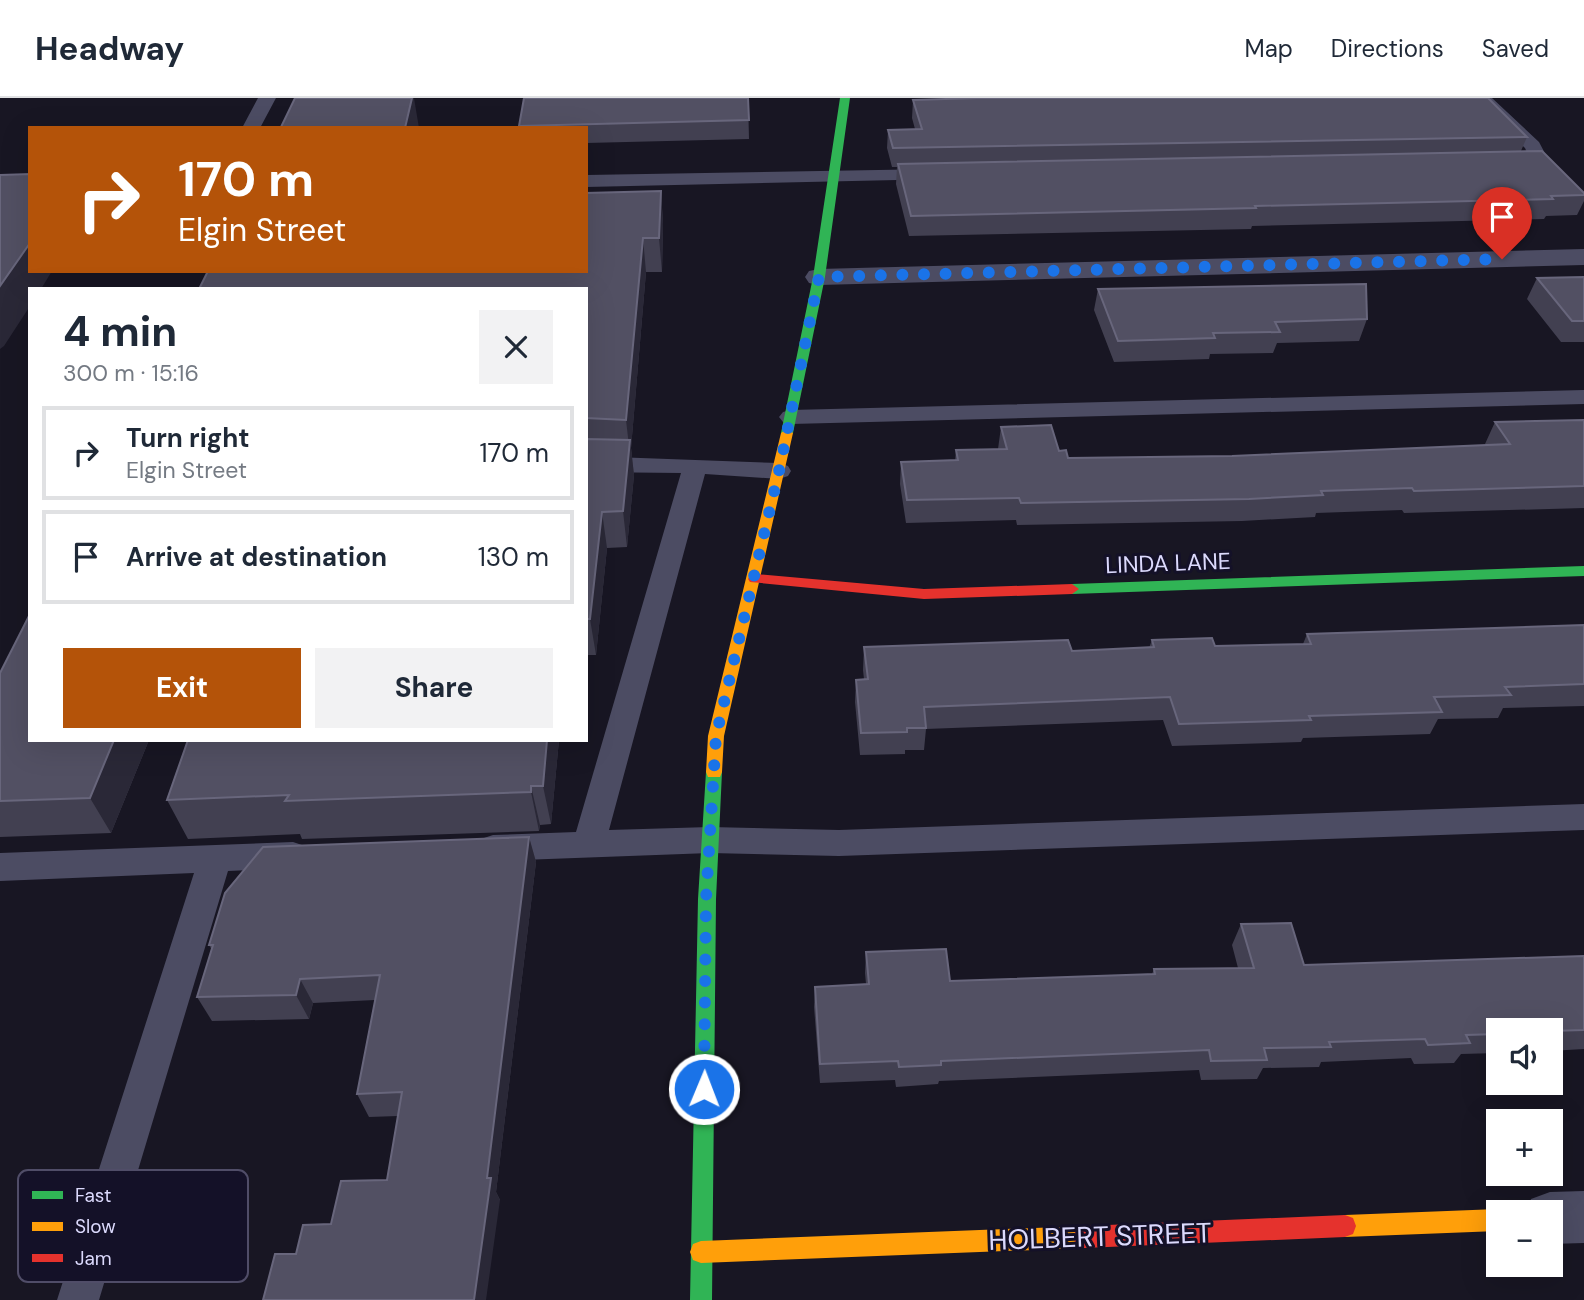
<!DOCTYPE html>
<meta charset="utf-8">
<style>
:root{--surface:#fff;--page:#f2f2f3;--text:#1f2937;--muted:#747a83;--line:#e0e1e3;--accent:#b45309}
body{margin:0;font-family:"DM Sans",sans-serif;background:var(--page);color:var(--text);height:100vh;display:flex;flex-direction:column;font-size:26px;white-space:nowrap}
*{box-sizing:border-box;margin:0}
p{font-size:23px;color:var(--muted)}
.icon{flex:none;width:38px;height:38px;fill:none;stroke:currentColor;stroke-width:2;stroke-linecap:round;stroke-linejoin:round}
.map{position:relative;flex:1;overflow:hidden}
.sheet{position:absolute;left:28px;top:189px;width:560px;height:455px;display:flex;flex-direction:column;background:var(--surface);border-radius:0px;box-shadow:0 7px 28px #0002}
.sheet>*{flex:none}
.banner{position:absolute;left:28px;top:28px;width:560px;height:147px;border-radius:0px;box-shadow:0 7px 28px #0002;background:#b45309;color:#fff;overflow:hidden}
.tools{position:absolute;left:1486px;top:920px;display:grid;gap:14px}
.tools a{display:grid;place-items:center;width:77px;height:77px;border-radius:0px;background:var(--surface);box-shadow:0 7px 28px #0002;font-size:35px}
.pin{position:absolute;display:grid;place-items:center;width:60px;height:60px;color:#fff;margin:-72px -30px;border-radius:50% 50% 50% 0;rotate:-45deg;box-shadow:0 0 7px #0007}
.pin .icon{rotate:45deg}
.me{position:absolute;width:77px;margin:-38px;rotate:1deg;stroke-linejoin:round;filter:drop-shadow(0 0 5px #0008)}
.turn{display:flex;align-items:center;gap:24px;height:147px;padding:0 35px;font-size:32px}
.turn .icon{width:91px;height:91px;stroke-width:2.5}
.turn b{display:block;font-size:49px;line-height:60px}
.round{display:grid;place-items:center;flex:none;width:74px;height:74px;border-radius:0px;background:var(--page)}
.headline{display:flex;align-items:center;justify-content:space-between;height:119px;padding:0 35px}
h1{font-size:42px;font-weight:700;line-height:52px}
.primary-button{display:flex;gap:14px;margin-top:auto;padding:14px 35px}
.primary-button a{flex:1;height:80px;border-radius:0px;background:var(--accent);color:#fff;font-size:28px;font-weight:700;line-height:80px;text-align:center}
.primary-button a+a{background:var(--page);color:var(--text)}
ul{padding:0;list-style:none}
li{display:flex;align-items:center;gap:21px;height:94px;margin:0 14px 10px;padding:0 21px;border:4px solid var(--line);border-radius:0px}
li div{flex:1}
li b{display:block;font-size:26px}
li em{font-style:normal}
header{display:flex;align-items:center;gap:42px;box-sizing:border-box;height:98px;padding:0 35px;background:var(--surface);border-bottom:2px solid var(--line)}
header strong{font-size:33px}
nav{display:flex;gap:38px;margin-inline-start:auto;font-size:24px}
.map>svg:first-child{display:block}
</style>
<header>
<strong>Headway</strong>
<nav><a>Map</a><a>Directions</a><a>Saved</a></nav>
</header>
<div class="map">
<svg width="1584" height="1202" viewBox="0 0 1584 1202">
<rect width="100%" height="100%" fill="#181623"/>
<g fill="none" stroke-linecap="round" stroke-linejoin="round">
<path fill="#4c4c63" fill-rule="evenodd" d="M 258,0 L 276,0 L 260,30 L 242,30 Z
M 1473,0 L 1492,0 L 1539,44 L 1549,63 L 1547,67 L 1503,70 L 1501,66 L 1503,62 L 1529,59 L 1525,50 Z
M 936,71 L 943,73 L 945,77 L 943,81 L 586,89 L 586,77 Z
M 1584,292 L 1584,306 L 791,326 L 783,324 L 779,319 L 783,314 L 791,312 Z
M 586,358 L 779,365 L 788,368 L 791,373 L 788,378 L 779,381 L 705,376 L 609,732 L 710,729 L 839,732 L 1584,706 L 1584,732 L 839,758 L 710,755 L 493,763 L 481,759 L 477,750 L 481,741 L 493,737 L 576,734 L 681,375 L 586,374 Z
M 293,744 L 305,748 L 310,757 L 305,766 L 293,770 L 228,773 L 99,1202 L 57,1202 L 194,775 L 0,783 L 0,755 Z"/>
<path fill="#4c4c63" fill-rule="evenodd" d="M 1584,151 L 1584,167 L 819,187 L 809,185 L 805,179 L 809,173 L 819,171 Z
M 1584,1093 L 1584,1145 L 1550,1146 L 1550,1115 L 1526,1115 L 1531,1101 L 1550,1094 Z"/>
<path fill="#30b455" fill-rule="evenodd" d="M 840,0 L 850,0 L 825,179 L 793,335 L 787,339 L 781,335 L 813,179 Z
M 1584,468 L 1584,478 L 1072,496 L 1065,491 L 1072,486 Z
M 714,668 L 720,669 L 722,674 L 716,801 L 712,1202 L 690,1202 L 698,801 L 706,674 L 708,669 Z"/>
<path fill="#ff9f0a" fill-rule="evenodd" d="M 787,331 L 793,335 L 724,638 L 722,674 L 720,679 L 708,679 L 706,674 L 708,638 L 781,335 Z
M 1498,1111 L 1506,1115 L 1498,1115 L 1498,1133 L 1345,1139 L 1337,1136 L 1334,1128 L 1337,1120 L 1345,1117 Z
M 1084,1128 L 1092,1131 L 1095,1139 L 1092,1147 L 1084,1150 L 701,1165 L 693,1162 L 690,1154 L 693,1146 L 701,1143 Z"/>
<path fill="#e5322d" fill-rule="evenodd" d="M 755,476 L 924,491 L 1072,486 L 1079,491 L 1072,496 L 924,501 L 750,484 L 748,481 L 750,478 Z
M 1345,1117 L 1353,1120 L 1356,1128 L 1353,1136 L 1345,1139 L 1084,1150 L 1076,1147 L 1073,1139 L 1076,1131 L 1084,1128 Z"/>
</g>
<path fill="#424051" d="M 748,0 L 749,41 L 586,45 L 586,30 L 519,30 L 519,28 Z
M 913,2 L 1527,39 L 1521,53 L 1584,95 L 1584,103 L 1577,117 L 1546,118 L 1544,121 L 1252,128 L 1251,131 L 909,138 L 896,86 L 897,69 L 892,69 L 887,50 L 888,32 L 915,31 L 912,20 Z
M 661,93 L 663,126 L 662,174 L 646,174 L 631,350 L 634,377 L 627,449 L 607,450 L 596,557 L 586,557 L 586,191 Z
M 1584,179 L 1584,244 L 1561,244 L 1527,201 L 1537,180 Z
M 1098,191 L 1367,221 L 1359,243 L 1277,245 L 1273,255 L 1210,256 L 1209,261 L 1114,264 L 1094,212 Z
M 1584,322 L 1584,410 L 1404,415 L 1402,412 L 1316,415 L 1315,419 L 1242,423 L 1017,427 L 1016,422 L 906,425 L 900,386 L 901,364 L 955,363 L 956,352 L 998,351 L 1001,329 L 1059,353 L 1068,360 L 1232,358 L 1486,347 L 1485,346 L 1495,324 Z
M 1584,527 L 1584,608 L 1503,610 L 1498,620 L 1438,621 L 1430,636 L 1303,640 L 1301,644 L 1172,648 L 1163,622 L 926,631 L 924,652 L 905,652 L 905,656 L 860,657 L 855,604 L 856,582 L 864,581 L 863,572 L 864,549 L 1072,553 L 1149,550 L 1152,542 L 1215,548 L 1303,546 L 1307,536 Z
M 0,575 L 30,642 L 149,642 L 111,735 L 0,739 Z
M 188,642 L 559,642 L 551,726 L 540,727 L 539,733 L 302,741 L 300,736 L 188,741 L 167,702 Z
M 529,739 L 536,764 L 496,1094 L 500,1102 L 296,1156 L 387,1082 L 398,1018 L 369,1019 L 357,996 L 375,902 L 313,905 L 309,921 L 212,923 L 197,899 L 212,852 L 209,847 Z
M 1241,826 L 1304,867 L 1584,858 L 1584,951 L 1550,953 L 1550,933 L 1498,933 L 1498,955 L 1461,956 L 1454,965 L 1414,966 L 1411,960 L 1321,964 L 1319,969 L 1263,970 L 1257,981 L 1201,982 L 1199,972 L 939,983 L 938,986 L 896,989 L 895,982 L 820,985 L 814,909 L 815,889 L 866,886 L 865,875 L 866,854 L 950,883 L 1152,876 L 1154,871 L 1238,870 L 1232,847 Z"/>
<path fill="#2a2837" d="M 412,0 L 414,0 L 419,30 L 405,30 Z
M 661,93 L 663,126 L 662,174 L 659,140 Z
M 643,140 L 646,174 L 631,350 L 634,377 L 627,449 L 623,413 L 629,348 L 626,322 Z
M 30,145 L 30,173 L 52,173 L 41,191 L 30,191 L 30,208 L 4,248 L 0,251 L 0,188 Z
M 602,414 L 607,450 L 596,557 L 590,521 Z
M 114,642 L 149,642 L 111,735 L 90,700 Z
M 547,642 L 559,642 L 551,726 L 543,688 Z
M 531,688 L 540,727 L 539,733 L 531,694 Z
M 529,739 L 536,764 L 496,1094 L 500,1102 L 486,1202 L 474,1202 L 487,1080 Z
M 300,881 L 313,905 L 309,921 L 296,897 Z"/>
<path fill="#525063" stroke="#68667c" stroke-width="2" d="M 295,0 L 412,0 L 405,30 L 281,29 Z
M 524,0 L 748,0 L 749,22 L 519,28 Z
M 978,0 L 1488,0 L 1527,39 L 893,50 L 888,32 L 922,31 L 913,2 Z
M 1542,53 L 1584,95 L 1584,97 L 1551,98 L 1553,101 L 1255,108 L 1256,110 L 911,118 L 898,66 Z
M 30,76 L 30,145 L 0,188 L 0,77 Z
M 661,93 L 659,140 L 643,140 L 626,322 L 586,320 L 586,191 L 199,191 L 208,173 L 586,173 L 586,95 Z
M 1584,179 L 1584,223 L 1572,223 L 1537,180 Z
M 1366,186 L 1367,221 L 1275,224 L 1280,234 L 1213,235 L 1215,240 L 1118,243 L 1098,191 Z
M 1584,322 L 1584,388 L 1414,393 L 1412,390 L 1321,393 L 1323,397 L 1249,401 L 1021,405 L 1019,400 L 907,402 L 901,364 L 958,362 L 956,352 L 1007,351 L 1001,329 L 1051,327 L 1059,353 L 1066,352 L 1068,360 L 1232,358 L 1510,346 L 1495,324 Z
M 586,341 L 630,342 L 623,413 L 602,414 L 590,521 L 586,521 Z
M 30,516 L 30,642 L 114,642 L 90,700 L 0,703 L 0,575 Z
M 1584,527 L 1584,586 L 1505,589 L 1511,597 L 1434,599 L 1442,614 L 1309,618 L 1311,622 L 1179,626 L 1170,599 L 924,609 L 926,630 L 907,630 L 907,634 L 861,635 L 856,582 L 868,581 L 864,549 L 1068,542 L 1072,553 L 1154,549 L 1152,542 L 1212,540 L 1215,548 L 1311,546 L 1307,536 Z
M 188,642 L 547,642 L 543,688 L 531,688 L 531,694 L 285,703 L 289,697 L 167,702 Z
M 529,739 L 487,1080 L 491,1080 L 474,1202 L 263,1202 L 275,1156 L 296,1156 L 303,1127 L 331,1126 L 341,1083 L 387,1082 L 402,994 L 357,996 L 380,877 L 300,881 L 296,897 L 197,899 L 213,847 L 209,847 L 225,795 L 263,749 Z
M 1291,825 L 1304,867 L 1584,858 L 1584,932 L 1550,933 L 1498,933 L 1498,936 L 1466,937 L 1470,945 L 1428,947 L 1425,941 L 1329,944 L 1331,949 L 1264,950 L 1267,962 L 1211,963 L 1209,952 L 941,963 L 941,967 L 899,969 L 898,963 L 820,966 L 815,889 L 869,886 L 866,854 L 946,851 L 950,883 L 1155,876 L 1154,871 L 1254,870 L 1241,826 Z"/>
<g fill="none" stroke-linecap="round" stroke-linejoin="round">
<path stroke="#1a73e8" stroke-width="12" stroke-dasharray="0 21.6" d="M 704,991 L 706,801 L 716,638 L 779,373 L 819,179 L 1502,161"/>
</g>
<g text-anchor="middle" stroke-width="6" stroke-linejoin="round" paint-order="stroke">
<g font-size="23" fill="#dcdafd" stroke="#141128">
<text transform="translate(1168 465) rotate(-2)" y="8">LINDA LANE</text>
</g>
<g font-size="28" fill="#dcdafd" stroke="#141128">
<text transform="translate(1100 1138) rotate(-2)" y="10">HOLBERT STREET</text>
</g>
</g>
<rect x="18" y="1072" width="230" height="112" rx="10" fill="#141128" stroke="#504d68" stroke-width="2"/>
<rect x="32" y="1093" width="31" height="8" fill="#30b455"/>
<rect x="32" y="1124" width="31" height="9" fill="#ff9f0a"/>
<rect x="32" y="1156" width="31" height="8" fill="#e5322d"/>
<g font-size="19" fill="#dcdafd">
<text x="75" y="1104">Fast</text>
<text x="75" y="1135">Slow</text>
<text x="75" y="1167">Jam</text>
</g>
</svg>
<div class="tools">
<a><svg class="icon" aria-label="sound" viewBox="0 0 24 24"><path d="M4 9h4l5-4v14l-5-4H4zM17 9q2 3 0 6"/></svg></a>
<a>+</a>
<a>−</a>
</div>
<div class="pin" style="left:1502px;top:161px;background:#d93025"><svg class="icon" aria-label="arrive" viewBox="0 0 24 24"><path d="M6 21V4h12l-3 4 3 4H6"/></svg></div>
<svg class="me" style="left:704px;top:991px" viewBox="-20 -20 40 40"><circle r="17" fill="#1a73e8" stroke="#fff" stroke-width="3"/><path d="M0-11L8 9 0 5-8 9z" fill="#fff"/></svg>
<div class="banner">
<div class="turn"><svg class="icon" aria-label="right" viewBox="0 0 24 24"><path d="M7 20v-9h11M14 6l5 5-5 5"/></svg><div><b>170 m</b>Elgin Street</div></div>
</div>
<section class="sheet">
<div class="headline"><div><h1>4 min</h1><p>300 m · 15:16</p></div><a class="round"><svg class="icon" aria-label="close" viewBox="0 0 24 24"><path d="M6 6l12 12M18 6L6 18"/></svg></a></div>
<ul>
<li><svg class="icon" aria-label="right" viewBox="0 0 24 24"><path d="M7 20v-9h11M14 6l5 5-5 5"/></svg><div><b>Turn right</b><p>Elgin Street</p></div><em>170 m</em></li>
<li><svg class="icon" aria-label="arrive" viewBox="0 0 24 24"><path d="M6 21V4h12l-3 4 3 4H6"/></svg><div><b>Arrive at destination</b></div><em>130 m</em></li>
</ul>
<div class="primary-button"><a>Exit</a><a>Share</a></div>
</section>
</div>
